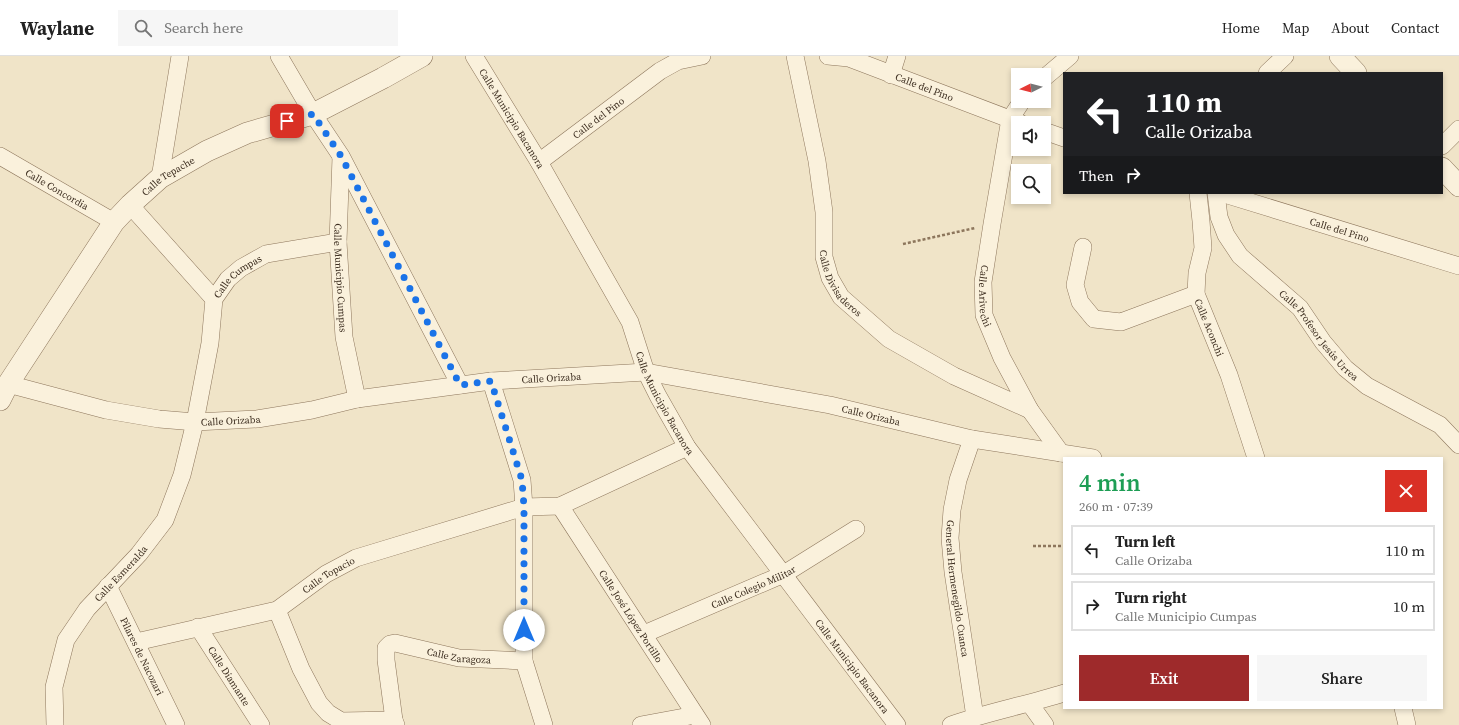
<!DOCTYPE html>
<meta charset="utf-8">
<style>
:root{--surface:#fff;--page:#f6f6f6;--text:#222;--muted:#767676;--line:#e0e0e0;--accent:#9e2a2b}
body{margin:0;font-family:"Source Serif 4",serif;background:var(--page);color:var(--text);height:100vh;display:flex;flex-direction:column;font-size:15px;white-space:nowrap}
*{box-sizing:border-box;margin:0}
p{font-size:13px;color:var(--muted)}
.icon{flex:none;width:22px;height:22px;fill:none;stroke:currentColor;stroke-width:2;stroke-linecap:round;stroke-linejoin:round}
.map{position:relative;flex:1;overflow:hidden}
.panel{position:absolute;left:1063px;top:401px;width:380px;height:252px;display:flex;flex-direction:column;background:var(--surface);border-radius:0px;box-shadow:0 2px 6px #0003}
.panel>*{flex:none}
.hud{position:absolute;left:1063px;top:16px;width:380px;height:122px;border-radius:0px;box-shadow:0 2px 6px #0003;background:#202124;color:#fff;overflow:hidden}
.needle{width:26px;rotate:264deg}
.fabs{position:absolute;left:1011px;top:12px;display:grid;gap:8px}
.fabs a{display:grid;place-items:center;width:40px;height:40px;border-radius:0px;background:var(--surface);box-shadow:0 2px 6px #0003;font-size:20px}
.pin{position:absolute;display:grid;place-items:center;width:34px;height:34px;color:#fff;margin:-17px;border-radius:8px;box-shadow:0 2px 6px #0006}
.me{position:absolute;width:44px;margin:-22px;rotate:0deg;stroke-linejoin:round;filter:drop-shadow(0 0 3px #0008)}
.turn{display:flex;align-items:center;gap:14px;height:84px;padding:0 16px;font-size:18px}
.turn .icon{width:52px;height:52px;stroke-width:2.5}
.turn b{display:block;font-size:28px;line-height:34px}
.then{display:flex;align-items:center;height:38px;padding:0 16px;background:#0003;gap:8px;font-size:15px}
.round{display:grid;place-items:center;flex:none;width:42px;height:42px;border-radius:0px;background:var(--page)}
.headline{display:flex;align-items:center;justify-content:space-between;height:68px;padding:0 16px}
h1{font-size:24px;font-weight:600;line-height:30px;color:#1e9e55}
.action{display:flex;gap:8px;margin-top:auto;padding:8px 16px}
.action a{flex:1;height:46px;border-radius:0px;background:var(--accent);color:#fff;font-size:16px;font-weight:600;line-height:46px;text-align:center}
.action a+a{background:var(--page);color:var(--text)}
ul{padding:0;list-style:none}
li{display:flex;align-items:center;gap:12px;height:50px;margin:0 8px 6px;padding:0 8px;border:2px solid var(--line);border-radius:0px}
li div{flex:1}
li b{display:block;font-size:15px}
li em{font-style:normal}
header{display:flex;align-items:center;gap:24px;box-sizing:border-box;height:56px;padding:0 20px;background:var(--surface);border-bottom:1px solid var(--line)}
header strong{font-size:19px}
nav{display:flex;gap:22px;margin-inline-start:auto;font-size:14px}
.search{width:280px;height:36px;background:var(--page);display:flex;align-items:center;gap:10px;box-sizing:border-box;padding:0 14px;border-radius:0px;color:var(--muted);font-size:15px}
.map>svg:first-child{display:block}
</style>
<header>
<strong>Waylane</strong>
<div class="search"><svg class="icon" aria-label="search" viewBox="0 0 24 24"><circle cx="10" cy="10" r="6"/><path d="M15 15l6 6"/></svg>Search here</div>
<nav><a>Home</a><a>Map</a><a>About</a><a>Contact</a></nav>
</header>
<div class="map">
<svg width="1459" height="669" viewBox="0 0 1459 669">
<rect width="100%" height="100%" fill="#f0e4c8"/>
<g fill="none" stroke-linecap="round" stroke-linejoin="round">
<g stroke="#8d765c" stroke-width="18">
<g id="minor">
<path d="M 279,0 L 313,58 L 341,100 L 460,329"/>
<path id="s1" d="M 474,0 L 539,106 L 630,266 L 646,316 L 658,340 L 687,391 L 897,669"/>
<path id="s2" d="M 795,0 L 817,105 L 824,156 L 824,201 L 830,222 L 841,241 L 889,283 L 954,320 L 1030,354"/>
<path id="s3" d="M 828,0 L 849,2 L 1020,67"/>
<path d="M 1267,17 L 1285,0"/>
<path d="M 891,19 L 897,0"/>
<path d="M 1044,22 L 1070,0"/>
<path id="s4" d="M 1022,45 L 1010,63 L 992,168 L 983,226 L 984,259 L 1002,302 L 1030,354 L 1061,397"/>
<path d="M 1044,75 L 1064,82"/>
<path d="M 1442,90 L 1459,73"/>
<path id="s5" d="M 0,100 L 114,166"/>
<path id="s6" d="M 341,101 L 338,186 L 344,281 L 357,343"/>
<path id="s7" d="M 539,106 L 660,15 L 678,5 L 702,0"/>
<path d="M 160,122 L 180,0"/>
<path id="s8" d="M 1198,137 L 1201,165 L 1203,192 L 1197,217 L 1196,238 L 1229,319 L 1256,402"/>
<path id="s9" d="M 1216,137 L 1219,161 L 1226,179 L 1240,200 L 1300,252 L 1323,286 L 1345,312 L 1367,330 L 1440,369 L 1459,389"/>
<path id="s10" d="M 1221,137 L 1459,210"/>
<path d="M 130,149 L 214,243"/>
<path d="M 1083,191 L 1075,229 L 1080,246 L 1094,263 L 1121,266 L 1196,238"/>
<path d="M 491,325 L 522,424 L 524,451 L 524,605 L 544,669"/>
<path id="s11" d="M 8,328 L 106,354 L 159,363 L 195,366 L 257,363 L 312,354 L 357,343 L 491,325 L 646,316 L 830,349 L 972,383 L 1093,402"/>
<path id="s12" d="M 972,383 L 958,424 L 952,454 L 950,482 L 953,516 L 975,661"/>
<path id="s13" d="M 560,450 L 702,669"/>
<path id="s14" d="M 108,530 L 176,669"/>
<path d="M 277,554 L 301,613 L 319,647 L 328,657 L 341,665 L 394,664"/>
<path id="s15" d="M 198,571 L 261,669"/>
<path id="s16" d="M 644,578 L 784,518 L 856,473"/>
<path id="s17" d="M 136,586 L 277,554 L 326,518 L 356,502 L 524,451 L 560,450 L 687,391"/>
<path d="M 1030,648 L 1045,669"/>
<path d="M 1403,652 L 1407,669"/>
<path id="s18" d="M 55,669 L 54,631 L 66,584 L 87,553 L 139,498 L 165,464 L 182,419 L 195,366 L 210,287 L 214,243 L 228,223 L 241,212 L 266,198 L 338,186"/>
<path id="s19" d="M 396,669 L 394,664 L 386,604 L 386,592 L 390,588 L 395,587 L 459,602 L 524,605"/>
<path d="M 641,669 L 695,659"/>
<path d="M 951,669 C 988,656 1026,649 1064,637"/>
</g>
</g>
<g stroke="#8d765c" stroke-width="22">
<g id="tertiary">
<path d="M 1340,0 L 1356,17"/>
<path d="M 1442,112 L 1459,130"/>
<path id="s20" d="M 0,344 L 8,328 L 114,166 L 130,149 L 160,122 L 207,95 L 247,77 L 313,58 L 383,22 L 422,0"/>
</g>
</g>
<path stroke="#8d765c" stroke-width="2.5" stroke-dasharray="3 2" stroke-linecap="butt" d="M 903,188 L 975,172
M 1033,490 L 1064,490"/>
<use href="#minor" stroke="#faf1dc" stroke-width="17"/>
<use href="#tertiary" stroke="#faf1dc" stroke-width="21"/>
</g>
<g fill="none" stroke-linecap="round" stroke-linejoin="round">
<path stroke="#1a73e8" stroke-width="7" stroke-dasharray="0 12.6" d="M 287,65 L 313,58 L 341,100 L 460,329 L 491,325 L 522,424 L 524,451 L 524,574"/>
</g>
<g text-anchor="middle" stroke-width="4" stroke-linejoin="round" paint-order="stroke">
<g font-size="10" fill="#3d2e20" stroke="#f7eed8">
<text dy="4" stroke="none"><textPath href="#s3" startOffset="102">Calle del Pino</textPath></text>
<text dy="4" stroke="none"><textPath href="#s7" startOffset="74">Calle del Pino</textPath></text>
<text dy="4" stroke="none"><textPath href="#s1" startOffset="73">Calle Municipio Bacanora</textPath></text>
<text dy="4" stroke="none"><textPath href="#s20" startOffset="283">Calle Tepache</textPath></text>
<text dy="4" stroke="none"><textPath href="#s5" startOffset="66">Calle Concordia</textPath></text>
<text dy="4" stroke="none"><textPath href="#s10" startOffset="124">Calle del Pino</textPath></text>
<text dy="4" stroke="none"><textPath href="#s18" startOffset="503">Calle Cumpas</textPath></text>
<text dy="4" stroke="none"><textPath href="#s6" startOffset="121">Calle Municipio Cumpas</textPath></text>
<text dy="4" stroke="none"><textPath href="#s2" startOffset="235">Calle Divisaderos</textPath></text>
<text dy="4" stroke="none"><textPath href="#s4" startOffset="201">Calle Arivechi</textPath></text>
<text dy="4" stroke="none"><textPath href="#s8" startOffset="138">Calle Aconchi</textPath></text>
<text dy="4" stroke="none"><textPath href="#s9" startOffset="181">Calle Profesor Jesús Urrea</textPath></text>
<text dy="4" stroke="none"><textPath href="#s11" startOffset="551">Calle Orizaba</textPath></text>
<text dy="4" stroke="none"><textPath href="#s1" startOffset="397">Calle Municipio Bacanora</textPath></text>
<text dy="4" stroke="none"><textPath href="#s11" startOffset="875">Calle Orizaba</textPath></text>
<text dy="4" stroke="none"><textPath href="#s11" startOffset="227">Calle Orizaba</textPath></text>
<text dy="4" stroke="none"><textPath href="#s18" startOffset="173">Calle Esmeralda</textPath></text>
<text dy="4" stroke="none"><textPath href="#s17" startOffset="207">Calle Topacio</textPath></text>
<text dy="4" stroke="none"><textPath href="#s16" startOffset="119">Calle Colegio Militar</textPath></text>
<text dy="4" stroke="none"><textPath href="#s12" startOffset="153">General Hermenegildo Cuanca</textPath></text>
<text dy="4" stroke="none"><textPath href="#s13" startOffset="131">Calle José López Portillo</textPath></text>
<text dy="4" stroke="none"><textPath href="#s19" startOffset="154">Calle Zaragoza</textPath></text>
<text dy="4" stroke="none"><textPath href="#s14" startOffset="78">Pilares de Nacozari</textPath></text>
<text dy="4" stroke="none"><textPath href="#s1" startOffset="721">Calle Municipio Bacanora</textPath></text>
<text dy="4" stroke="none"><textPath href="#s15" startOffset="58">Calle Diamante</textPath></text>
</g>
</g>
</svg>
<div class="fabs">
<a><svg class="needle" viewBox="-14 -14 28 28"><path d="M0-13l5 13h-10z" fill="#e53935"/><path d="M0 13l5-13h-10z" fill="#767676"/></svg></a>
<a><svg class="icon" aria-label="sound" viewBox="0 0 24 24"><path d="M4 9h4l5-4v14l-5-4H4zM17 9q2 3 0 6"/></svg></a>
<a><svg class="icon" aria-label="search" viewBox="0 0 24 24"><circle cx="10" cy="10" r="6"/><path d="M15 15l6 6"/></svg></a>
</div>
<div class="pin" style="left:287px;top:65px;background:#d93025"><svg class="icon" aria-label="arrive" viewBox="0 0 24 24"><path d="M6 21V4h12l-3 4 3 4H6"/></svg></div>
<svg class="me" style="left:524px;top:574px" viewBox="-20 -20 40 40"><circle r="19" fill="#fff"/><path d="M0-13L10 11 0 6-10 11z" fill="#1a73e8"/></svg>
<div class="hud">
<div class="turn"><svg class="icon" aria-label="left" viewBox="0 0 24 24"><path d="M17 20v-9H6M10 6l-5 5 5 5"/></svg><div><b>110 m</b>Calle Orizaba</div></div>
<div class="then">Then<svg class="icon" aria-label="right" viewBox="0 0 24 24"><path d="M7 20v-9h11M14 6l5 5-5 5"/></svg></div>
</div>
<section class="panel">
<div class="headline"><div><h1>4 min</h1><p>260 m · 07:39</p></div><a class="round" style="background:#d93025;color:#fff"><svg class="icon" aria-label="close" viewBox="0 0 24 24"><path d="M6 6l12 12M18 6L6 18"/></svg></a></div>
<ul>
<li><svg class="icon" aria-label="left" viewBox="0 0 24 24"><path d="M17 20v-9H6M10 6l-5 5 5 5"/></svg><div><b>Turn left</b><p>Calle Orizaba</p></div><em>110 m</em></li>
<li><svg class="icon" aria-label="right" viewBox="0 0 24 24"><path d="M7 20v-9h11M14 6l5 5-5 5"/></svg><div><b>Turn right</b><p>Calle Municipio Cumpas</p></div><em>10 m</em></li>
</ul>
<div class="action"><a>Exit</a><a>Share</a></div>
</section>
</div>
